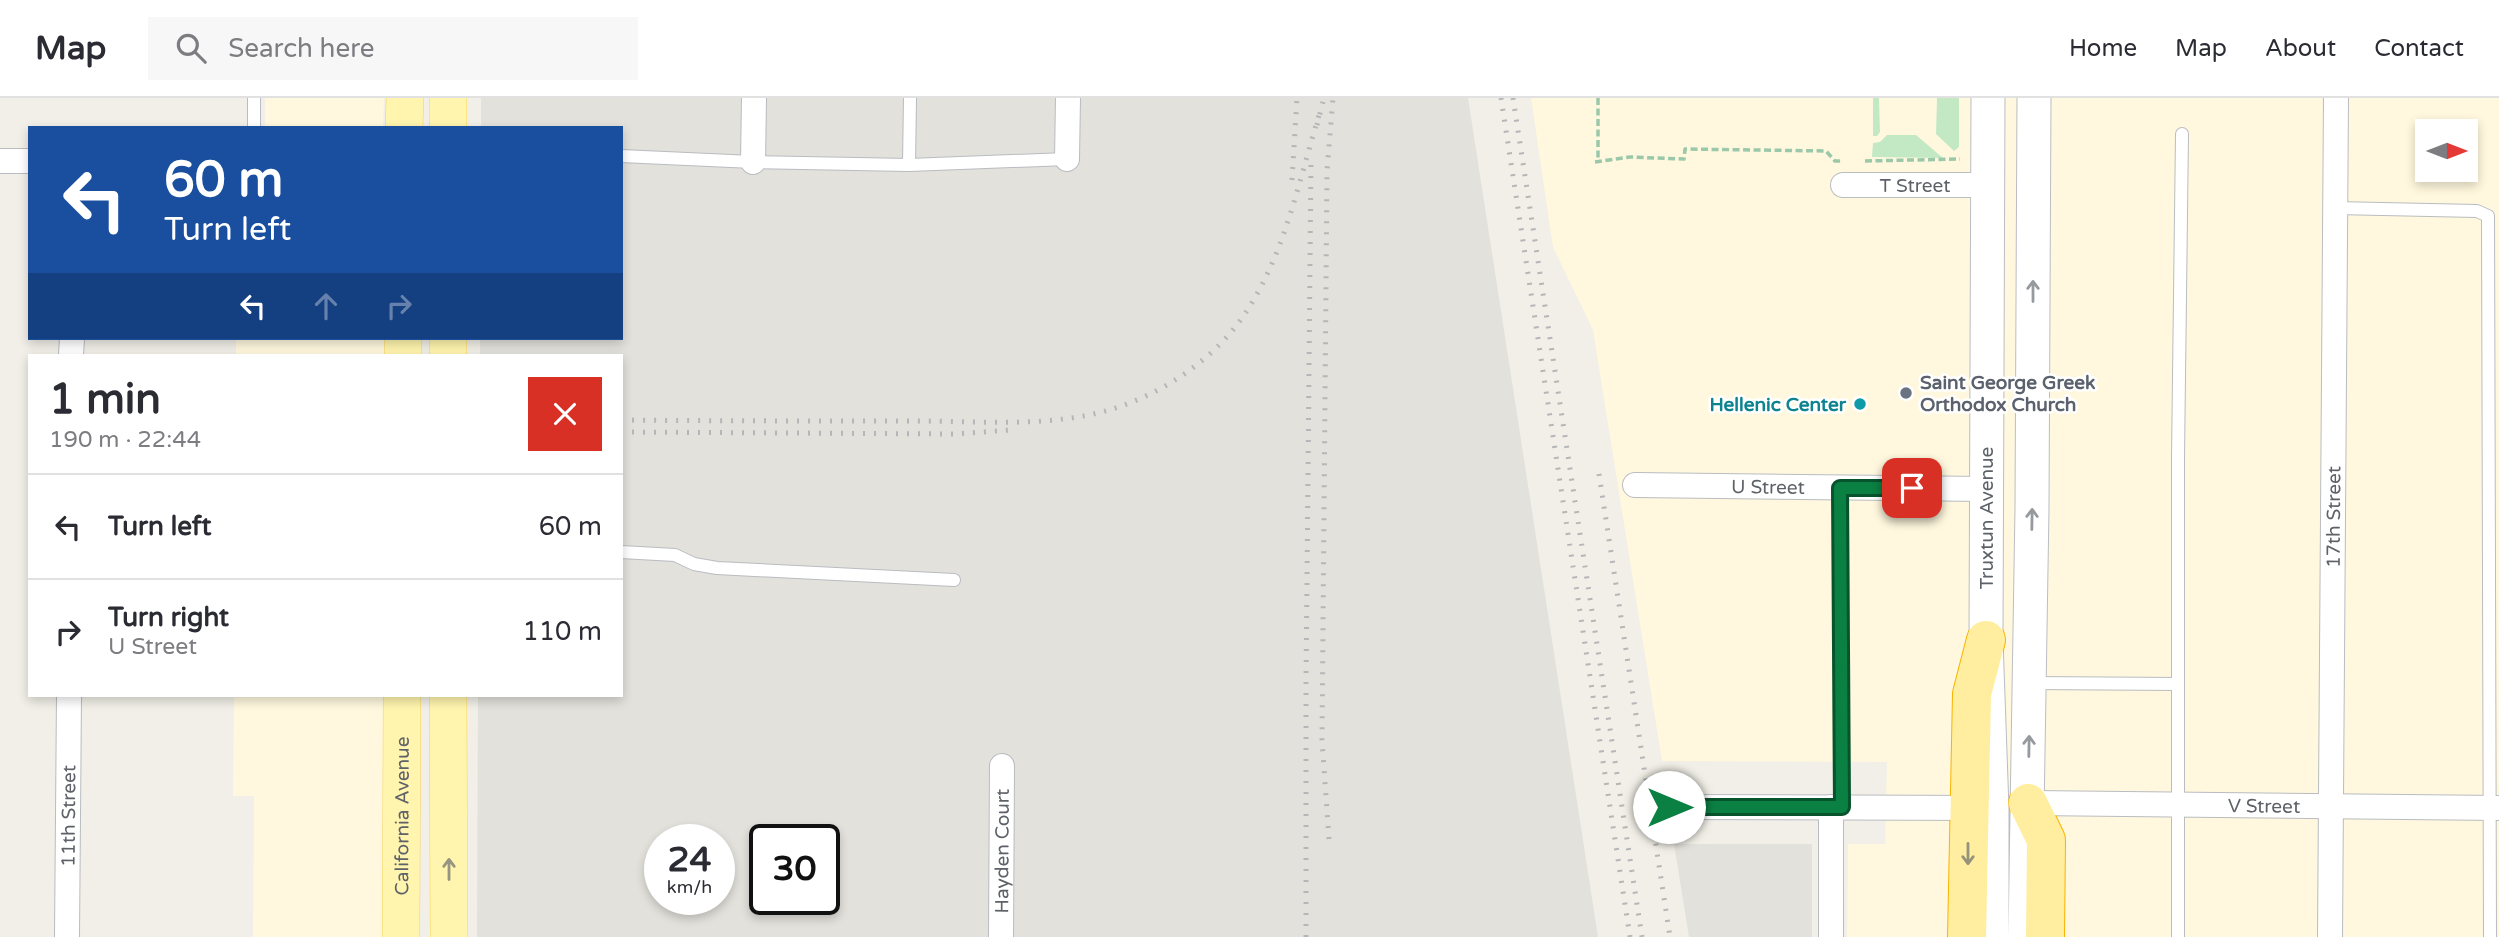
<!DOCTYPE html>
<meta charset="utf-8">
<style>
:root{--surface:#fff;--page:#f7f7f7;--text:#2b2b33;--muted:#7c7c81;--line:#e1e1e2}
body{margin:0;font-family:"Varela Round",sans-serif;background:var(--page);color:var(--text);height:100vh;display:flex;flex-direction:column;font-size:26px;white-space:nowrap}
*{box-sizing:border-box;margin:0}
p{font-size:23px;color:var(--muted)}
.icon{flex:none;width:38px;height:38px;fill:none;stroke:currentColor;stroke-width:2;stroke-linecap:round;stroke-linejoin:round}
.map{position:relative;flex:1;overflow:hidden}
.sheet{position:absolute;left:28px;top:256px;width:595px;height:343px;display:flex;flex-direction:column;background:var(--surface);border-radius:0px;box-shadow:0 4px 10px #0003}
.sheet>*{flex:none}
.banner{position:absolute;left:28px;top:28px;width:595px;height:214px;border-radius:0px;box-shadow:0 4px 10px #0003;background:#1a4fa0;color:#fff;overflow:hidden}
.needle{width:46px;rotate:90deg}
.fabs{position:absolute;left:2415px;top:21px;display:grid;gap:14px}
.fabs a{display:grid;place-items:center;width:63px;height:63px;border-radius:0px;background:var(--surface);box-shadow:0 4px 10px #0003;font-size:35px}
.speed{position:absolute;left:644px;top:726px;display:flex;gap:14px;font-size:35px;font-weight:700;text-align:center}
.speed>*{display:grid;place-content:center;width:91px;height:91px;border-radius:50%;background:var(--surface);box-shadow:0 4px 10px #0003;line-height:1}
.speed small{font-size:18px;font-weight:400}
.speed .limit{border:4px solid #111;border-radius:10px;background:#fff;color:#111}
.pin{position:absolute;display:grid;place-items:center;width:60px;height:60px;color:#fff;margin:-30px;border-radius:14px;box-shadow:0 4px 10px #0006}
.me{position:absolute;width:77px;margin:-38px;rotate:90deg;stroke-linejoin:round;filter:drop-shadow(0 0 5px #0008)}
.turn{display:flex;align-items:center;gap:24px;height:147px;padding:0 21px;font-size:32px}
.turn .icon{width:91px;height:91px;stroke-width:2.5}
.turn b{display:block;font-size:49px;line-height:60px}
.lanes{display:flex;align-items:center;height:66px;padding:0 21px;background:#0003;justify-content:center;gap:35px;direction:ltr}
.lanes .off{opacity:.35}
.round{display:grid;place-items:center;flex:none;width:74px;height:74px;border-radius:0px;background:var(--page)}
.head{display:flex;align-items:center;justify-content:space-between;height:119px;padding:0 21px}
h1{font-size:42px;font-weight:700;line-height:52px}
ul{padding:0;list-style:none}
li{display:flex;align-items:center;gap:21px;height:105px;padding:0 21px;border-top:2px solid var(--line)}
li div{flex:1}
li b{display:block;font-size:26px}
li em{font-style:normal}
header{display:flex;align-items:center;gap:42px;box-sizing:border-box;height:98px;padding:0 35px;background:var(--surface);border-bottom:2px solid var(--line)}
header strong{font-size:33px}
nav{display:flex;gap:38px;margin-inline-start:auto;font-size:24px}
.search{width:490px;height:63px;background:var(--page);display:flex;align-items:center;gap:18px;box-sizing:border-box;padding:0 24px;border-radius:0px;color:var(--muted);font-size:26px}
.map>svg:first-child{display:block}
</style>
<header>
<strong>Map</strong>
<div class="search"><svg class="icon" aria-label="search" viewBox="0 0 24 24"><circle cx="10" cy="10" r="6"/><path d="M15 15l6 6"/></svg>Search here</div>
<nav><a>Home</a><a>Map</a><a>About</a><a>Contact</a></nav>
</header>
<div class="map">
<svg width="2499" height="839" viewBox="0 0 2499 839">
<rect width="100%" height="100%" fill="#f1efe7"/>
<path fill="#fff8de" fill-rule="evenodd" d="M 265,0 L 384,0 L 383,30 L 265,30 Z
M 1531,0 L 2499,0 L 2499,839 L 1847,839 L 1848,746 L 1885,746 L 1887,664 L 1662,663 L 1593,232 L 1553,149 ZM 2427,33 L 2466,33 L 2466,72 L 2427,72 Z
M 236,240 L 385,240 L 385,257 L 236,257 Z
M 234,597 L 384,597 L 383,839 L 253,839 L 254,698 L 233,698 Z"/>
<path fill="#e2e1db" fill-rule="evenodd" d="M 481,0 L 1468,0 L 1598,839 L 477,839 L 478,597 L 621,597 L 621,257 L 480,257 L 480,240 L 621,240 L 621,30 L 481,30 ZM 660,742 L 719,742 L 719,802 L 660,802 ZM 765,742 L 824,742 L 824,802 L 765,802 Z
M 1674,746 L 1812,746 L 1812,839 L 1689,839 Z"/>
<path fill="#c3e9c4" d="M 1873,0 L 1879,0 L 1880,34 L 1877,38 L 1873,38 Z
M 1937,0 L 1959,0 L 1959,49 L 1954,53 L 1936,36 Z
M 1887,37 L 1916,37 L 1943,60 L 1872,59 L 1873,45 L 1880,44 Z"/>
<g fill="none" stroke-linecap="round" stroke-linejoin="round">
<g stroke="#b9bcc1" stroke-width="14">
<path id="service" d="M 254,0 L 254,30
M 621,58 L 753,64 L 909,67 L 1067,61
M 909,67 L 910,0
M 2335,110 L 2477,113 L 2488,118 L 2490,839
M 1840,390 L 1842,709
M 621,454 L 675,457 L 694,466 L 717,470 L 954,482
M 2032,585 L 2178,586
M 2178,839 L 2178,360 L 2182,36"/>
</g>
<g stroke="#b9bcc1" stroke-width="26">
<g id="minor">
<path d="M 1067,61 L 1068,0"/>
<path d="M 0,63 L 30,63"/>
<path d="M 753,64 L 754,0"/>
<path id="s1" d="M 1843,87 L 1987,87"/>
<path d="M 71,257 L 72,240"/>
<path id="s2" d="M 1635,387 L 1986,391"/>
<path id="s3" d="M 2028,705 L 2499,710"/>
<path d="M 1669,709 L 1983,710"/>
<path id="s4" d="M 67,839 L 69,597"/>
<path id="s5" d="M 1001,839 L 1002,668"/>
<path d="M 1831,839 L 1831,709"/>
<path id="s6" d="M 2330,839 L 2336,0"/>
</g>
</g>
<g stroke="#babdc3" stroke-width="35">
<path id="secondary" d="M 1988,0 L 1986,542 L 1992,711 L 1992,839
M 2025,839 L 2032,410 L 2034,0"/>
</g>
<g stroke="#f8d159" stroke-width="38">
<g id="primary">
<path d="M 404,30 L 405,0"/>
<path d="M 448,30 L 448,0"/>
<path d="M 448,240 L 448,257"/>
<path d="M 403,257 L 403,240"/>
<path d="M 448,597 L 449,839"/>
<path id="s7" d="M 401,839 L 402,597"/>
</g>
</g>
<g stroke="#f8b300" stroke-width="40">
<path id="trunk" d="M 2028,705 L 2046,742 L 2045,839
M 1967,839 L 1972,596 L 1986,542"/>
</g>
<path stroke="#9ac8a9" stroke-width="3.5" stroke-dasharray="7 3.5" stroke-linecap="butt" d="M 1598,0 L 1598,64
M 1865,63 L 1960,61
M 1595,64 L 1630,59 L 1684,61 L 1685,51 L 1826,53 L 1835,63 L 1843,63"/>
<use href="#service" stroke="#fff" stroke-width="12"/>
<use href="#minor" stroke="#fff" stroke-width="24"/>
<use href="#secondary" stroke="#fff" stroke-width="33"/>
<use href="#primary" stroke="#fff5ae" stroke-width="37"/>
<use href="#trunk" stroke="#ffee9f" stroke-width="38"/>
<path stroke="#b6b6b8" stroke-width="5" stroke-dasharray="2 9" stroke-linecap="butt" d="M 1501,0 L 1630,839
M 1513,0 L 1642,839
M 1317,27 L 1324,0
M 1292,82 L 1297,0
M 621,322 C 719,323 816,323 913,323 C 977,323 1047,330 1109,312 C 1160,297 1211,264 1242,220 C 1284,160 1298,86 1319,17
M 621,334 L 954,336 L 1011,332
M 1599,376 L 1670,839
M 1329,741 L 1322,642 L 1327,73 L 1333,0
M 1306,839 L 1306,586 L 1311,62"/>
</g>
<defs><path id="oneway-shaft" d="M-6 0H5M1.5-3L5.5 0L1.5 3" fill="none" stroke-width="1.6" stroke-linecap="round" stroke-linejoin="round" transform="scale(1.75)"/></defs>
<g stroke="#96999d">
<use href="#oneway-shaft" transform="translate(2033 193) rotate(-90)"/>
<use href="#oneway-shaft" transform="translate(2032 421) rotate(-89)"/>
<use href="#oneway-shaft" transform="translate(2029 648) rotate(-89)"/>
</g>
<use stroke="#96937b" href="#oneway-shaft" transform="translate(1968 756) rotate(90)"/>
<use stroke="#969580" href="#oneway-shaft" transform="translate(449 771) rotate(-90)"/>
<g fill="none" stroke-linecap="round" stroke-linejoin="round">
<g stroke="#07532c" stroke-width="18">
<path id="route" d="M 1669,709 L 1842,709 L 1840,390 L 1912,390"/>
</g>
<use href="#route" stroke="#0b8043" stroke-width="12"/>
</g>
<circle fill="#6b7280" stroke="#fff" stroke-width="2.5" cx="1906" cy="295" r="7"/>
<circle fill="#0f9aa8" stroke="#fff" stroke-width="2.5" cx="1860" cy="306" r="7"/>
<g text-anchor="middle" stroke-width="5" stroke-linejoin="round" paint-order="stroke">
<g font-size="19" fill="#5e6268" stroke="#fff">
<text dy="7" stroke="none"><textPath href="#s1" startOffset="72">T Street</textPath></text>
<text dy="7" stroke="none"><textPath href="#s2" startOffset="133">U Street</textPath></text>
<text transform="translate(1986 420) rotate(-90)" y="7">Truxtun Avenue</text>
<text dy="7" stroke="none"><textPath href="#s6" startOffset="420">17th Street</textPath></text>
<text dy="7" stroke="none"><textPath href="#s3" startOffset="236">V Street</textPath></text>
<text dy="7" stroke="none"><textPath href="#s4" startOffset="121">11th Street</textPath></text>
<text dy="7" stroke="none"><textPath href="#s7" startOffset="121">California Avenue</textPath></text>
<text dy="7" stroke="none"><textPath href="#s5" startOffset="86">Hayden Court</textPath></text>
</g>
<g font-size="19" font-weight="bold" fill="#5b616d" stroke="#fff" text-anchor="start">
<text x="1920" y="291">Saint George Greek<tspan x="1920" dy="22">Orthodox Church</tspan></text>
</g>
<g font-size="19" font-weight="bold" fill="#0d838f" stroke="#fff" text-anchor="end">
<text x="1846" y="313">Hellenic Center</text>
</g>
</g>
</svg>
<div class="fabs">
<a><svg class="needle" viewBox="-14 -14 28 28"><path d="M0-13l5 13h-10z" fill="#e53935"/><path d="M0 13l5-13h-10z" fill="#7c7c81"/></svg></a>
</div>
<div class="speed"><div>24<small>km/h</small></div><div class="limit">30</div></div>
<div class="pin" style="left:1912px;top:390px;background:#d93025"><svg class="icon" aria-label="arrive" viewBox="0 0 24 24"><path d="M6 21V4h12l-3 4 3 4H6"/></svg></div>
<svg class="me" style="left:1669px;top:709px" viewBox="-20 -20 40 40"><circle r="19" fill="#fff"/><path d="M0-13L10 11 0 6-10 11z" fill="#0b8043"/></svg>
<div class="banner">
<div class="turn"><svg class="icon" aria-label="left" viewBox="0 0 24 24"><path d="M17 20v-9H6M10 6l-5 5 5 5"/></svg><div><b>60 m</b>Turn left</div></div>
<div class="lanes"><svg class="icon" aria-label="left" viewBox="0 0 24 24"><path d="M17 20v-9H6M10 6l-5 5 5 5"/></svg><svg class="icon off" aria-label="ahead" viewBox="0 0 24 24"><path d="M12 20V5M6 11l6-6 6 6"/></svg><svg class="icon off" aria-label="right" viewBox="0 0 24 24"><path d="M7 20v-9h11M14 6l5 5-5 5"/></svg></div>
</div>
<section class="sheet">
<div class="head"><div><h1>1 min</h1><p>190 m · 22:44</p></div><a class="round" style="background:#d93025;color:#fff"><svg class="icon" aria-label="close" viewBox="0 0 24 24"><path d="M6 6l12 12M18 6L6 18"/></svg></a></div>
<ul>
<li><svg class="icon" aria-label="left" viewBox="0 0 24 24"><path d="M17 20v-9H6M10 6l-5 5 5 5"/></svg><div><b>Turn left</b></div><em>60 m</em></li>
<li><svg class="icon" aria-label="right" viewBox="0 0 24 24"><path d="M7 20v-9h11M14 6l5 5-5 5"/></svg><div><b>Turn right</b><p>U Street</p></div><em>110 m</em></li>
</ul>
</section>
</div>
